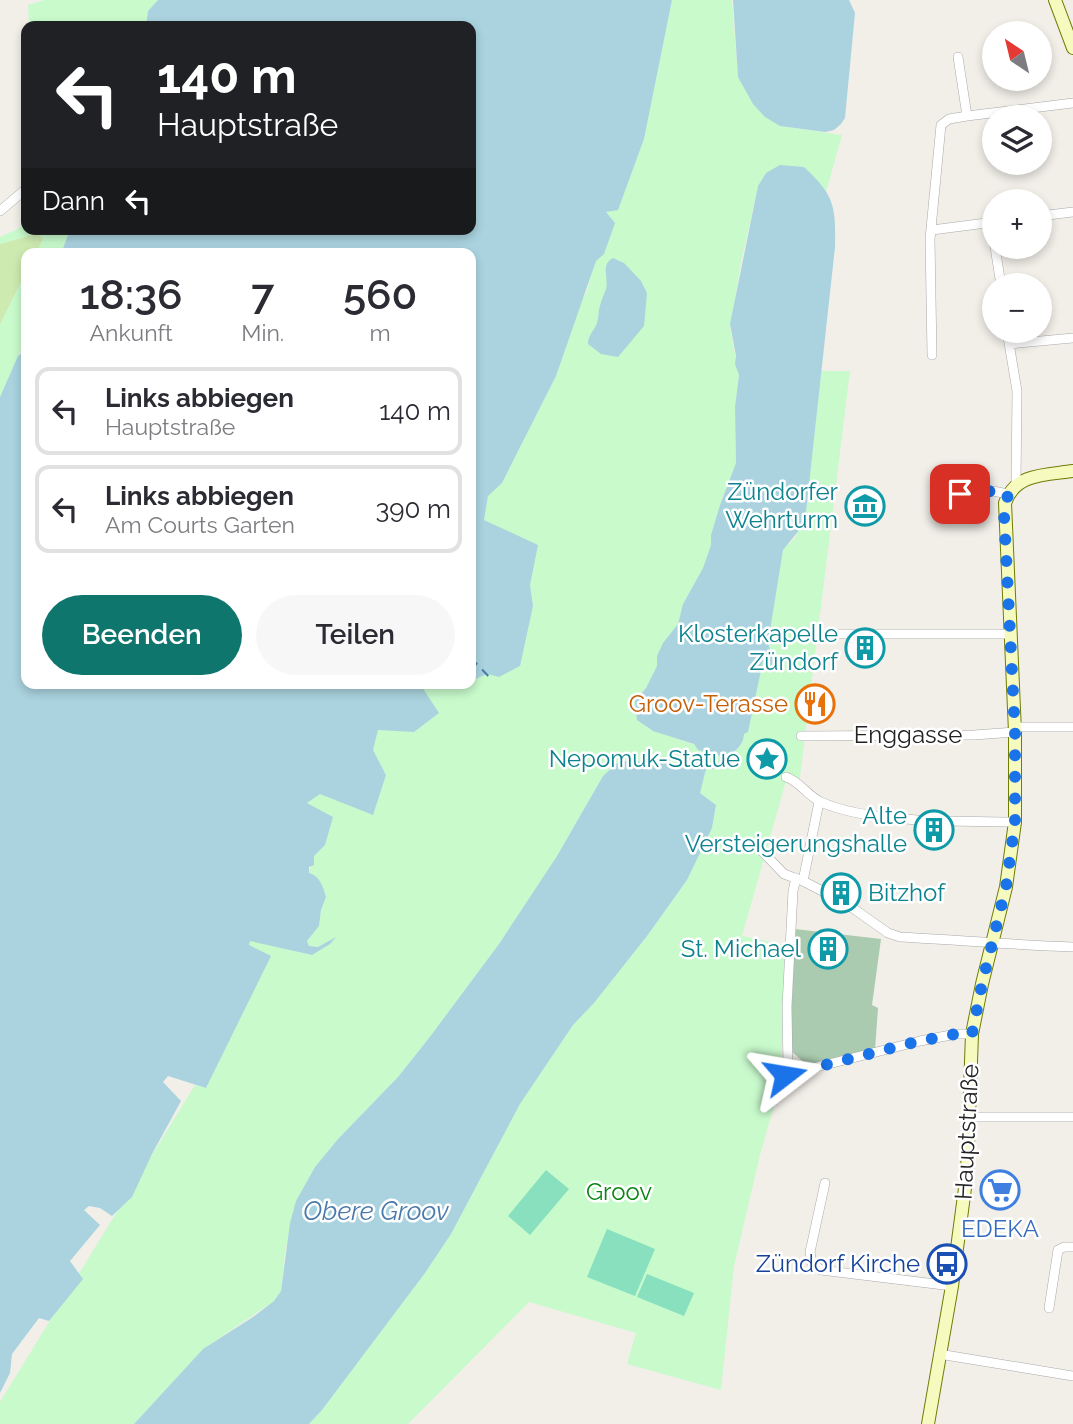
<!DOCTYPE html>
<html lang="de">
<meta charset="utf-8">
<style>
:root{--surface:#fff;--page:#f7f7f7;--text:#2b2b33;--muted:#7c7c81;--line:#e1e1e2;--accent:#0f766e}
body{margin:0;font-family:Raleway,sans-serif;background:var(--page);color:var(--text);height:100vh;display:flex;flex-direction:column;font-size:26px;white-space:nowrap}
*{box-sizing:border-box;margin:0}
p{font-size:23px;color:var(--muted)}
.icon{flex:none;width:38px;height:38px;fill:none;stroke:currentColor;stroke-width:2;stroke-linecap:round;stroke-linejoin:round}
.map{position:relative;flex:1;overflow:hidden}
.side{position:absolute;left:21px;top:248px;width:455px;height:441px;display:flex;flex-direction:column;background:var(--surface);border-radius:14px;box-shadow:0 4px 10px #0003}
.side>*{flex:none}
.hud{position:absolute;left:21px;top:21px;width:455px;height:214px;border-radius:14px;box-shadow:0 4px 10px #0003;background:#202124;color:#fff;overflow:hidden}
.needle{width:46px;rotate:325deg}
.tools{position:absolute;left:982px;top:21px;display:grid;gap:14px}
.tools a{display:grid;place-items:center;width:70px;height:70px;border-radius:50%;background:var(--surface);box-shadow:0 4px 10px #0003;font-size:35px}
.pin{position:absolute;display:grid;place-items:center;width:60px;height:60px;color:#fff;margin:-30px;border-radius:14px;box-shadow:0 4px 10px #0006}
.me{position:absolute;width:77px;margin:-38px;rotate:76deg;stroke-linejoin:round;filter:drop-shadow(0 0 5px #0008)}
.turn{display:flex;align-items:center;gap:24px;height:147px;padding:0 21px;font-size:32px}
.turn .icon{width:91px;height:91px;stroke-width:2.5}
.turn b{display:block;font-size:49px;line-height:60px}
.then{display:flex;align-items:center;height:66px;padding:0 21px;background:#0003;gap:14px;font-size:26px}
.eta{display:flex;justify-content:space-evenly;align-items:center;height:119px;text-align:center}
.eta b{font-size:42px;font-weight:600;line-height:49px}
.primary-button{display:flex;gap:14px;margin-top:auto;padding:14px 21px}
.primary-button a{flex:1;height:80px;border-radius:42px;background:var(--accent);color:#fff;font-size:28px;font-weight:600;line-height:80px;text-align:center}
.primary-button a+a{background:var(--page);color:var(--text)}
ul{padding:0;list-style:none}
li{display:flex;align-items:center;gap:21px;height:88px;margin:0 14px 10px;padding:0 7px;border:4px solid var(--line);border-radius:14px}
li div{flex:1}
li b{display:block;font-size:26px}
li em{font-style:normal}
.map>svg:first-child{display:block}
</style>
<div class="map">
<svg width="1073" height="1424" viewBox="0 0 1073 1424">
<rect width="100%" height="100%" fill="#f2efe9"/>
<path fill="#cdebb0" d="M 38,233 L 43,239 L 36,254 L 26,254 L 26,272 L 0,325 L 0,244 Z"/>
<path fill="#aacbaf" d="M 795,929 L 881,939 L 872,1005 L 878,1008 L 875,1050 L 809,1067 L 790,1050 Z"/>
<path fill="#c8facc" d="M 45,0 L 158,0 L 148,11 L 146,26 L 29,26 L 28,5 Z
M 672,0 L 732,0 L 738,77 L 780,126 L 842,135 L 826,192 L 820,186 L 758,186 L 741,263 L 730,328 L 739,375 L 735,407 L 736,463 L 720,505 L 711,535 L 711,545 L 703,568 L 683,604 L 678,624 L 659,652 L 657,666 L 646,688 L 636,698 L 647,728 L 729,757 C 737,748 743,747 744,734 L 748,731 L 763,660 L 775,666 L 768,643 L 771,622 L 783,549 L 795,538 L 806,512 L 821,371 L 850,371 L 799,785 L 786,781 L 742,936 L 785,945 L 781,1082 L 761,1151 L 734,1266 L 721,1390 L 627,1364 L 636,1333 L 529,1302 L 408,1424 L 309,1424 L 322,1410 L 425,1273 L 451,1234 L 520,1104 L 573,1025 L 594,1003 L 647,936 L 687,880 L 712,828 L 716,805 L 700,793 L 706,768 L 693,763 L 616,764 L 603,776 L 557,856 L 499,944 L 429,1038 L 398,1077 L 338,1139 L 315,1167 L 296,1202 L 285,1253 L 281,1291 L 274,1301 L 203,1349 L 134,1424 L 0,1424 L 0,1402 L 195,1085 L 206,1088 L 270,956 L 248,945 L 250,940 L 311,955 L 333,939 L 318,947 L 309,946 L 307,941 L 319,926 L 321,910 L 326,897 L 309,873 L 314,856 L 325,845 L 307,803 L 320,794 L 386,775 L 373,750 L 378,729 L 414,732 L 438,713 L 420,684 L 471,684 L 471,681 L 487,674 L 526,634 L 533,606 L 530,586 L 531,571 L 484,520 L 488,495 L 502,483 L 556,376 L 577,312 L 588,288 L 605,212 L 618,209 L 644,139 Z
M 26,220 L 26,229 L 70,229 L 61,254 L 36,254 L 43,239 L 38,233 L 0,244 L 0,237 L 18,229 Z
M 26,272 L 26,339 L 0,397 L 0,325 Z"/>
<path fill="#88e0be" d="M 546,1170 L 569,1189 L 530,1235 L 508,1216 Z
M 607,1229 L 655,1249 L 635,1296 L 587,1277 Z
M 647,1274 L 694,1293 L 684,1316 L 637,1297 Z"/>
<path fill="#aad3df" d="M 158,0 L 672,0 L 644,139 L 618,210 L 606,212 L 615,223 L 604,254 L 596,261 L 556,376 L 502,483 L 488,496 L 484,520 L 538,545 L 530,585 L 533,606 L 520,666 L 499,677 L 487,674 L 471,681 L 471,254 L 61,254 L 70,229 L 471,229 L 471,26 L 146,26 L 148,11 Z
M 733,0 L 849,0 L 855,13 L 846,107 L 845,118 L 841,124 L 834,130 L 825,132 L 780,126 L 765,117 L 753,104 L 738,77 Z
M 780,165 L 804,167 C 834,195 836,205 835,247 L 806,512 L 800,529 L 783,550 L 768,643 L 775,667 L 763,661 L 748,732 L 744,734 C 743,747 736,748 729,758 L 698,750 L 694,744 L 653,731 L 637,720 L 635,701 L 646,688 L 657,666 L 657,656 L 663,643 L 678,624 L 683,604 L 703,568 L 711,545 L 711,535 L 720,505 L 736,463 L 735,407 L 739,375 L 735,364 L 736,356 L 730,324 L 758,186 L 766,173 Z
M 613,258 L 624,263 L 641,281 L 647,293 L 644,326 L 618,357 L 601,354 L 588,344 C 588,335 594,331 597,323 C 599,317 598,311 600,306 C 601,300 604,295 606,289 C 609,277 600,265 613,258 Z
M 26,350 L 26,684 L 420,684 L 439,713 L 414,732 L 378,730 L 373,750 L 386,775 L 373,815 L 320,794 L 307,803 L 333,817 L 325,845 L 314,856 L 314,865 L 309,867 L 309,873 C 320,876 323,887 326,897 L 321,910 L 319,926 L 307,941 L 309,946 L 318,947 L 336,937 L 330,944 L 312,955 L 250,941 L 249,945 L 271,956 L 206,1088 L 168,1076 L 163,1082 L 181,1101 L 152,1154 L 132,1197 L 112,1216 L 100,1208 L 89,1206 L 84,1210 L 100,1225 L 70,1261 L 83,1279 L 49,1321 L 39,1318 L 12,1354 L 10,1373 L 0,1393 L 0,397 L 18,356 Z
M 625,761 L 689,764 L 695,761 L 715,765 L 714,769 L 706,769 L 700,793 L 716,805 L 712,828 L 687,880 L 647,936 L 594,1003 L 573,1025 L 520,1104 L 451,1234 L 425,1273 L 322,1410 L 309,1424 L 134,1424 L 203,1349 L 253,1317 L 274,1301 L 281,1291 L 290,1223 L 296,1201 L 315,1167 L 338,1139 L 398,1077 L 429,1038 L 499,944 L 557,856 L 603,776 L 616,764 Z"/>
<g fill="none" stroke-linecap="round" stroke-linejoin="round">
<path stroke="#4a7aab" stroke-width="2" stroke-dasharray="9 7" stroke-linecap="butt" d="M 471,658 L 493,681"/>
<g stroke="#a9a9a9" stroke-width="10">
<path id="street" d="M 958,57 L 967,116
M 0,211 L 26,189
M 1040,216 L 1073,212
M 992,223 L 994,238
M 932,230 L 994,222
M 995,247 L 1001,285
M 1007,331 L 1017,391 L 1016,485
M 1009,344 L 1073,338
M 932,355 L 930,239 L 941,125 L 949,119 L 967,116 L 1073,103
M 945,495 L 993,491 L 1008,494
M 836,634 L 1009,634
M 1015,727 L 1073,727
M 801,736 L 974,735 L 1015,732
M 786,777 C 801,782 807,796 821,802 C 870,824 960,821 1015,822
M 762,851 L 784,874 L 803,881 L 847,904 L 888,933 L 900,937 C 958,940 1015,945 1073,947
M 796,878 L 793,891 L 787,1006 L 788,1068 L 785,1075 L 920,1041 L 956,1034 L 972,1034
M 803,881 L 819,802
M 968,1117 L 1073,1117
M 825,1183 L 810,1252 L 812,1263 L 821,1270 L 952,1286
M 1049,1308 L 1058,1250 L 1064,1247 L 1073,1247
M 939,1354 L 1073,1376"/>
</g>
<g stroke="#707d05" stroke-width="14">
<path id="secondary" d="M 1055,0 L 1073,48
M 928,1424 L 952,1286 L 967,1173 L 972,1034 L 982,984 L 1006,887 L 1015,822 L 1015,732 L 1005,503 C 1015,473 1046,475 1073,471"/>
</g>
<use href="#street" stroke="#fff" stroke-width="9"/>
<use href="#secondary" stroke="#f7fabf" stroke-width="12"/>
</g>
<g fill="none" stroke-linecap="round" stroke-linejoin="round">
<path stroke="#1a73e8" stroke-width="12" stroke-dasharray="0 21.6" d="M 785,1075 L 920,1041 L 956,1034 L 972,1034 L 982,984 L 1006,887 L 1015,822 L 1015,732 L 1004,514 L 1008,494 L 993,491 L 960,494"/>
</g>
<defs>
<g id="museum-ring" transform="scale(2.0125)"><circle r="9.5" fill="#fff" stroke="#0f9aa8" stroke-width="1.5"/><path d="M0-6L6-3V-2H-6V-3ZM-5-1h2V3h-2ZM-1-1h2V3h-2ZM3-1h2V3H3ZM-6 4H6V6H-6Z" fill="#0f9aa8"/></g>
<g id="building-ring" transform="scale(2.0125)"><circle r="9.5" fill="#fff" stroke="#0f9aa8" stroke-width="1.5"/><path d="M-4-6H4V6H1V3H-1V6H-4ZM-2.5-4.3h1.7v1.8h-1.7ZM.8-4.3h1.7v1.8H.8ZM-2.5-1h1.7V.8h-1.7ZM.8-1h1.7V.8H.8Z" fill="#0f9aa8"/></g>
<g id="restaurant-ring" transform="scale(2.0125)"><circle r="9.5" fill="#fff" stroke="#e8710a" stroke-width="1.5"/><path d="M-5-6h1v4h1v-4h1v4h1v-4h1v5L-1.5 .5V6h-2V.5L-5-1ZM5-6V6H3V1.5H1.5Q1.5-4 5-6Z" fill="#e8710a"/></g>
<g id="sight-ring" transform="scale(2.0125)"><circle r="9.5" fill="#fff" stroke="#0f9aa8" stroke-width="1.5"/><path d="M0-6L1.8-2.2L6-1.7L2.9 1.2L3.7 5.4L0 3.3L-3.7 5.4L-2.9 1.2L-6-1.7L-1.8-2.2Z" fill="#0f9aa8"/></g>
<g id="supermarket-ring" transform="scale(2.0125)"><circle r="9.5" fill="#fff" stroke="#3f7fe0" stroke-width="1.5"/><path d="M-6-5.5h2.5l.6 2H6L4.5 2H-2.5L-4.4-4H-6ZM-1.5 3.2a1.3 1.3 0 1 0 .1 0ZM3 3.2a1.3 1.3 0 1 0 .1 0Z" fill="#3f7fe0"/></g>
<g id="bus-ring" transform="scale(2.0125)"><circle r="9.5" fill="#fff" stroke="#1a4fb4" stroke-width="1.5"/><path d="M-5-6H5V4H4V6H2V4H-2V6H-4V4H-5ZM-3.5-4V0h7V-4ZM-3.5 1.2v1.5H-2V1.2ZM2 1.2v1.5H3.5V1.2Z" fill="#1a4fb4"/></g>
</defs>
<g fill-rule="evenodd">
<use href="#museum-ring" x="865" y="506"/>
<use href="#building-ring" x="865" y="648"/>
<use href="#restaurant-ring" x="815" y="704"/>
<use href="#sight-ring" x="767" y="759"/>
<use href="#building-ring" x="934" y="830"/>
<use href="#building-ring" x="841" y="893"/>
<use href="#building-ring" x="828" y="949"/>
<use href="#supermarket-ring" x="1000" y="1190"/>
<use href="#bus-ring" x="947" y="1264"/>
</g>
<g text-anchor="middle" stroke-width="5" stroke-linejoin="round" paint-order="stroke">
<g font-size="24" fill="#0d838f" stroke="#fff" text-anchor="end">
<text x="838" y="500">Zündorfer<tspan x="838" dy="28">Wehrturm</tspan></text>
<text x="838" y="642">Klosterkapelle<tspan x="838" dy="28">Zündorf</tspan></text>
<text x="740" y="767">Nepomuk-Statue</text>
<text x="907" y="824">Alte<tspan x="907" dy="28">Versteigerungshalle</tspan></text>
<text x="868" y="901" text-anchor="start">Bitzhof</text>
<text x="801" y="957">St. Michael</text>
</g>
<g font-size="24" fill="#c56008" stroke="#fff" text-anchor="end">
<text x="788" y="712">Groov-Terasse</text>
</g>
<g font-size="24" fill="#222" stroke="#fff">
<text x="908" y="743">Enggasse</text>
<text transform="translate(967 1132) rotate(-87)" y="8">Hauptstraße</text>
</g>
<g font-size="24" fill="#0c8416" stroke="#fff">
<text x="619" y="1200">Groov</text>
</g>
<g font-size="24" fill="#366cbe" stroke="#fff">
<text x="1000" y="1237">EDEKA</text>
</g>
<g font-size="24" fill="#164399" stroke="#fff" text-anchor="end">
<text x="920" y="1272">Zündorf Kirche</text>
</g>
<g font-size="26" font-style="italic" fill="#4a7aab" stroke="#fff">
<text x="376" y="1220">Obere Groov</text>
</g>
</g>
</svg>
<div class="tools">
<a><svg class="needle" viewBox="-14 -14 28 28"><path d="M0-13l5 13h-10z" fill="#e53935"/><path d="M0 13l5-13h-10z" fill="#7c7c81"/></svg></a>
<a><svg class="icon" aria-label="layers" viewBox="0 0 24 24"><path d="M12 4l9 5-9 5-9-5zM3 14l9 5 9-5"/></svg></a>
<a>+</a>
<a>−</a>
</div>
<div class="pin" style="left:960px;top:494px;background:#d93025"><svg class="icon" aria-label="arrive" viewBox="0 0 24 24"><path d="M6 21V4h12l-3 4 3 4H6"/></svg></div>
<svg class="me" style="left:785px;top:1075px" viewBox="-20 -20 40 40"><path d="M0-17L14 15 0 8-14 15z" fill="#1a73e8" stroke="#fff" stroke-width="4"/></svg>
<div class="hud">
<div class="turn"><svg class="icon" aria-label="left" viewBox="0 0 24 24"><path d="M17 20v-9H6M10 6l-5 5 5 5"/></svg><div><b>140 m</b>Hauptstraße</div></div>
<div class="then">Dann<svg class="icon" aria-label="left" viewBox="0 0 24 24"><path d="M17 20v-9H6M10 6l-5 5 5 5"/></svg></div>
</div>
<section class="side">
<div class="eta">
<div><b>18:36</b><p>Ankunft</p></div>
<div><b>7</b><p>Min.</p></div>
<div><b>560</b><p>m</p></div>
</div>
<ul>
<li><svg class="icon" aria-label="left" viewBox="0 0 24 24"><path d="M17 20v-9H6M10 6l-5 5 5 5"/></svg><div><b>Links abbiegen</b><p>Hauptstraße</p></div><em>140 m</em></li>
<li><svg class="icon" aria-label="left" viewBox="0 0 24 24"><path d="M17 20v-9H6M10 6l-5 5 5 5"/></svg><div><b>Links abbiegen</b><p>Am Courts Garten</p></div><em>390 m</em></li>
</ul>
<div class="primary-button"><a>Beenden</a><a>Teilen</a></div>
</section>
</div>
